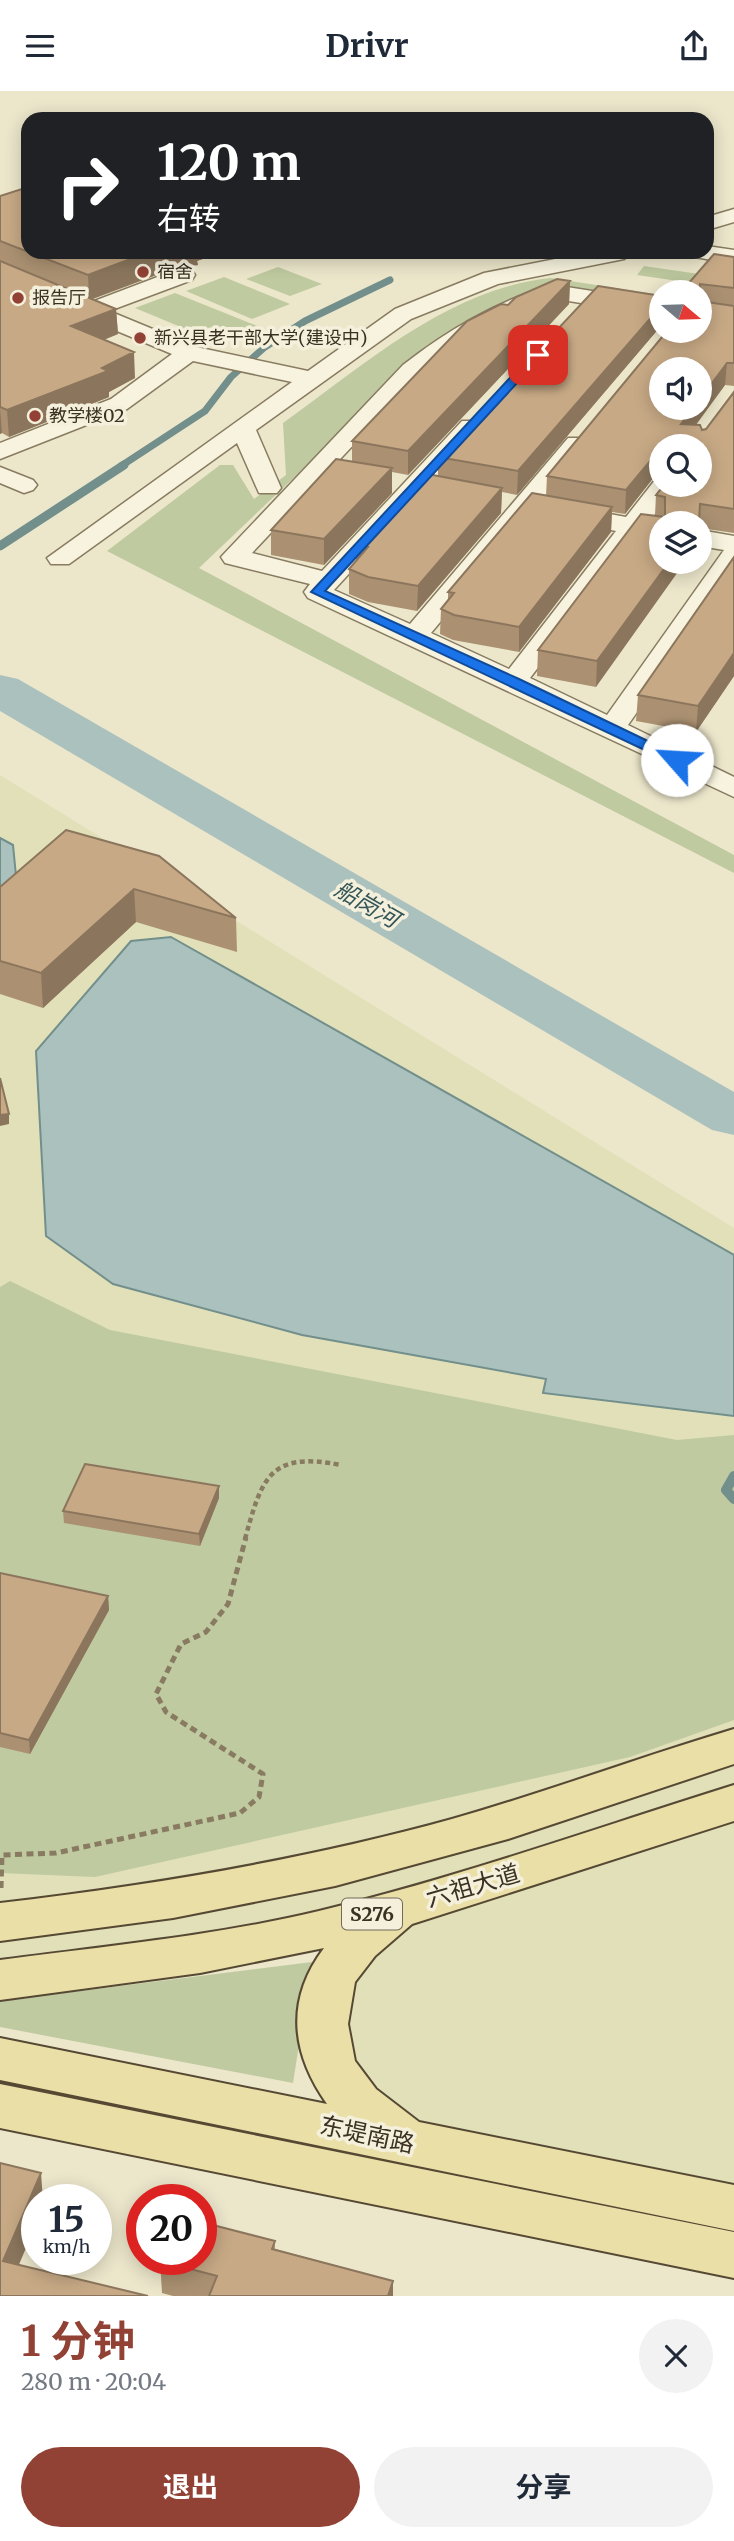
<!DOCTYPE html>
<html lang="zh">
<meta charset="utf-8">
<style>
:root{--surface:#fff;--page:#f2f2f3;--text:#1f2937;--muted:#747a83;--accent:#924135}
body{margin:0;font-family:Merriweather,"Noto Sans SC",serif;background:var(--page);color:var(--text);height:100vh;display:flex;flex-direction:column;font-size:26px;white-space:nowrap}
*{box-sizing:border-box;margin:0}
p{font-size:23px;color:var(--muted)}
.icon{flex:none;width:38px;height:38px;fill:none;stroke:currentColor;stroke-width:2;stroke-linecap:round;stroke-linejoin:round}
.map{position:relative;height:2205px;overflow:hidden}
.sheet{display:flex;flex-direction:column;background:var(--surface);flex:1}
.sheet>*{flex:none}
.banner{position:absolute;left:21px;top:21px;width:693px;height:147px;border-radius:21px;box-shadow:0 4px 18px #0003;background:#202124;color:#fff;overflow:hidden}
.needle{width:46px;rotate:109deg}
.tools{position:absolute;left:649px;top:189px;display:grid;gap:14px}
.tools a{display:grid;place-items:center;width:63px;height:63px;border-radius:50%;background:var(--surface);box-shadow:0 4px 18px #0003;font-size:35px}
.speed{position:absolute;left:21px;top:2093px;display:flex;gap:14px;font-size:35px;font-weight:700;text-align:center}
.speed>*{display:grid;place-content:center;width:91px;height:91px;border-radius:50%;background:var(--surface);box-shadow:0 4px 18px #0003;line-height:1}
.speed small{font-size:18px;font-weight:400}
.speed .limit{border:10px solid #d22;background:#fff;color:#111}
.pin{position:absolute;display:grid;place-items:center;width:60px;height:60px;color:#fff;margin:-30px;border-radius:14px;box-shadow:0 4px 10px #0006}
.me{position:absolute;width:77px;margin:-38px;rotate:296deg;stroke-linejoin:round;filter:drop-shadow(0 0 5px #0008)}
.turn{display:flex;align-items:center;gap:24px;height:147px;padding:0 21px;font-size:32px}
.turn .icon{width:91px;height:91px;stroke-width:2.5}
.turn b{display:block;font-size:49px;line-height:60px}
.round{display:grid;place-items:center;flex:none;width:74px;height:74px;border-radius:37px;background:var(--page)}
.overview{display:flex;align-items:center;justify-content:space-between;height:119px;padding:0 21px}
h1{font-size:42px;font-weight:700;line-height:52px;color:var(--accent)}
.primary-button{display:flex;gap:14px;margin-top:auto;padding:14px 21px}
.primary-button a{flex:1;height:80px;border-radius:42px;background:var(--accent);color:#fff;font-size:28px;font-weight:700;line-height:80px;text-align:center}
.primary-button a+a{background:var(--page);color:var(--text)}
header{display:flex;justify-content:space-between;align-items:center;height:91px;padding:0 21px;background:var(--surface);font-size:32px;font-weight:700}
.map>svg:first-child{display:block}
</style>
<header><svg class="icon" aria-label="menu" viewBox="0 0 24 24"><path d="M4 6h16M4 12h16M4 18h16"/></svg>Drivr<svg class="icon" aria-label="share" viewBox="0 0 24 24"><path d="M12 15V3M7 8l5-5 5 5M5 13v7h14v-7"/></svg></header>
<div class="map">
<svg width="734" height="2205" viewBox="0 0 734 2205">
<rect width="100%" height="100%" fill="#ece7cb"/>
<path fill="#e1e0b9" d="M 0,684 L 734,1137 L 734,2114 L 408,2053 L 330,1976 L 357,1851 L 0,1887 Z"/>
<path fill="#bfcaa0" d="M 644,175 L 706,184 L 699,193 L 637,184 Z
M 278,176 L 322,193 L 290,205 L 246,188 Z
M 224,186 L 290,213 L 252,228 L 186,200 Z
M 551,187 L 661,204 L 661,216 L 552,200 L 431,256 L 199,477 L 734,764 L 734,782 L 107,460 L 220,374 L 233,374 L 254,408 L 286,384 L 283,332 C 364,274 449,197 551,187 Z
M 175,202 L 257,235 L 217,251 L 135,217 Z
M 10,1190 L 110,1239 L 677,1349 L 734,1344 L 734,1629 L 630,1666 L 95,1786 L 0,1782 L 0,1196 Z
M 312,1871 L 293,1992 L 0,1936 L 0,1910 Z"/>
<path fill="#abc1be" stroke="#728f8c" stroke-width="2" d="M 0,747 L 13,754 L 16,785 L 0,807 Z
M 171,846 L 734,1164 L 734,1325 L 543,1302 L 546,1288 L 302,1244 L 113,1193 L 46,1145 L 36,960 L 131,850 Z"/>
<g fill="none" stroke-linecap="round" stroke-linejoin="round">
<path stroke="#728f8c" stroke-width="7" d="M 121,375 L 205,320 L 231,286 L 265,256 L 305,230 L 390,189"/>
<path stroke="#728f8c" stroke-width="9" d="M 0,455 L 124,374"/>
<path stroke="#728f8c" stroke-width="10" d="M 734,1385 L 726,1399 L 734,1408"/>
<path fill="#abc1be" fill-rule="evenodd" d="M 0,584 L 18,588 L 734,1001 L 734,1044 L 712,1039 L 0,620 Z"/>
<g stroke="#887b61" stroke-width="3">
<path id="minor" d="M 734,118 L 734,131 L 707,139 L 707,126 Z
M 707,155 L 734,159 L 734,173 L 695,166 L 692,161 L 707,161 Z
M 591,161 L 635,161 L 624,168 L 498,193 L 411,228 L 256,339 L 281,397 L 277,402 L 259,402 L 237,352 L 69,473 L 51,473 L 47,467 L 292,291 L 193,270 L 127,318 L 0,368 L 0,352 L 111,308 L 172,263 L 0,191 L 0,176 L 89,212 L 176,179 L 192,179 L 195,184 L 192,189 L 109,220 L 196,256 L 308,280 L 395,218 L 484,182 Z
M 554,194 L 662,211 L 662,225 L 556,208 L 494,235 L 448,261 L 419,284 L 252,462 L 322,480 L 462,330 L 480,330 L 483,335 L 480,340 L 334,499 L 410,533 L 568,347 L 586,347 L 589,352 L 586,357 L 431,542 L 509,578 L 616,440 L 557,428 L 553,423 L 557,418 L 566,415 L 626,426 L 655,389 L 662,387 L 662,394 L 676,394 L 650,430 L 662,432 L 662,448 L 639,444 L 530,587 L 607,624 L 724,459 L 700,455 L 700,439 L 734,445 L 734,483 L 628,634 L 734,686 L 734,706 L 308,507 L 304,501 L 310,493 L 225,472 L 221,466 L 403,274 C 446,240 500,208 554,194 Z
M 0,376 L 33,389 L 37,394 L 33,399 L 24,402 L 0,392 Z"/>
</g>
<g stroke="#564934" stroke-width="4">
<path id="major" d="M 734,1638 L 734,1673 L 508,1748 L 335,1795 L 173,1827 L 0,1850 L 0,1812 C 153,1794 304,1769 452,1728 C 547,1701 640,1666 734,1638 Z
M 734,1694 L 734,1730 L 412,1833 L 375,1865 L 355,1891 L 348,1933 L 355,1970 L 376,1998 L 419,2031 L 734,2094 L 734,2140 L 0,1989 L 0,1947 L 327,2013 C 291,1962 285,1909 324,1857 L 200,1882 L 0,1909 L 0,1869 C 107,1855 214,1845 319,1820 C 460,1786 596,1737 734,1694 Z
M 0,1993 L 734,2141 L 734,2187 L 0,2037 Z"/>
</g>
<path stroke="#887b61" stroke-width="2.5" stroke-dasharray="3.5 2.5" stroke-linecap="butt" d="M 671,195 L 690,198"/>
<path stroke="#887b61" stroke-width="4.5" stroke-dasharray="5 3.5" stroke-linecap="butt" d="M 245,1448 C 262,1386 270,1360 341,1374"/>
<path stroke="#887b61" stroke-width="5" stroke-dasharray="7 4.5" stroke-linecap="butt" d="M 1,1797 L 2,1764 L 56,1762 L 240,1722 L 259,1706 L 263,1683 L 166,1621 L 156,1603 L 181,1553 L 206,1541 L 228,1513 L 246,1446"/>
<use href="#minor" fill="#f7f3de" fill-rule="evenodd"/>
<use href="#major" fill="#ebdfa8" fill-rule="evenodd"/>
</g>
<path fill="#ab9172" d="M 0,105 L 28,161 L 217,161 L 217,163 L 197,170 L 198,174 L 175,177 L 93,208 L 116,218 L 118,243 L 104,249 L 135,287 L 109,301 L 109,306 L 9,346 L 2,342 L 0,343 Z
M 734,166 L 734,295 L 725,294 L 696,334 L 702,339 L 706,338 L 734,301 L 734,442 L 700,437 L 700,432 L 662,432 L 596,596 L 537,585 L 538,559 L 655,424 L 656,404 L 700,355 L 662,355 L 662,385 L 654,386 L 625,423 L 612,421 L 611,441 L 519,561 L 453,549 L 440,543 L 441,518 L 448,509 L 448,501 L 546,405 L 547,385 L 700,240 L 700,201 L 681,201 Z
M 570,190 L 569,213 L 408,384 L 392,381 L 392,402 L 324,474 L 271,464 L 271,439 L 352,370 L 352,350 L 508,214 Z
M 662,205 L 662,236 L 660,236 L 517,404 L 502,401 L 501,422 L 417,520 L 368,511 L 349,503 L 349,478 L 356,470 L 356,454 L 438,385 L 438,366 Z
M 734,466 L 734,585 L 696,641 L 636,630 L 638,604 Z
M 66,739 L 236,827 L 237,861 L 136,831 L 43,917 L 0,903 L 0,796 Z
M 219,1395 L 219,1407 L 200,1455 L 64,1432 L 63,1420 Z
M 0,1482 L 108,1505 L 109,1519 L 30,1663 L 0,1656 Z
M 275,2150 L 275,2158 L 393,2190 L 393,2205 L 173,2205 L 162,2202 L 160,2170 Z"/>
<path fill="#8b765d" d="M 149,161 L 217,161 L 217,163 L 197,170 L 198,174 L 175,177 L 89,209 L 88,184 Z
M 570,190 L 569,213 L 408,384 L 408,360 Z
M 661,214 L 660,236 L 517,404 L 518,380 Z
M 116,218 L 118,243 L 72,261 L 71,235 Z
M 134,261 L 135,287 L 109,301 L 109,306 L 9,346 L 7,319 L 102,277 Z
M 727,272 L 725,294 L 680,355 L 681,333 L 693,317 L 700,317 L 700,308 Z
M 0,317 L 2,342 L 0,343 Z
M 662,362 L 662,385 L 654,386 L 625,423 L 626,399 L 656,363 Z
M 392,377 L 392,402 L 324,474 L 324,448 Z
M 502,397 L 501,422 L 417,520 L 418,495 Z
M 612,416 L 611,441 L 519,561 L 519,536 Z
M 669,471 L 685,471 L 596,596 L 597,570 Z
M 734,562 L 734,585 L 696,641 L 698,615 Z
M 134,798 L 136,831 L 43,917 L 41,882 Z
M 9,1023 L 9,1033 L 0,1035 L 0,1024 Z
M 219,1395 L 219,1407 L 200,1455 L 199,1443 Z
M 108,1505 L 109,1519 L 30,1663 L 29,1649 Z
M 41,2082 L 43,2109 L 37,2109 L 37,2131 L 7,2202 L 3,2170 Z
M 393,2190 L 393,2205 L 388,2205 Z"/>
<path fill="#c7a985" stroke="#8b765d" stroke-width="2" d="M 28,96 L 28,161 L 149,161 L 88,184 L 0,150 L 0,105 Z
M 714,163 L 734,166 L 734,197 L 700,193 L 700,201 L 681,201 Z
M 0,170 L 116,218 L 71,235 L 134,261 L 102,277 L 108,280 L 7,319 L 0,316 Z
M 557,188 L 570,190 L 408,360 L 352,350 L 467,230 L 501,213 L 508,214 L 516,206 Z
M 598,195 L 662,205 L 662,214 L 518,380 L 438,366 Z
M 700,210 L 734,215 L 734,272 L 727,272 L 700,308 L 700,278 L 662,278 L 662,317 L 693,317 L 681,333 L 700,334 L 702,339 L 706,338 L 734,301 L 734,418 L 700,413 L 699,430 L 697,432 L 662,432 L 662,471 L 669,471 L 597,570 L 538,559 L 641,423 L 665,426 L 665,406 L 656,404 L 664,394 L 700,394 L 700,355 L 662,355 L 662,362 L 656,363 L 626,399 L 547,385 L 667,240 L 700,240 Z
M 336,368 L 392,377 L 324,448 L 271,439 Z
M 422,382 L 502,397 L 418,495 L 368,486 L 349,478 L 368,456 L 356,454 Z
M 532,402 L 612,416 L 519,536 L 454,524 L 441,518 L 454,502 L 448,501 Z
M 734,466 L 734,562 L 698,615 L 638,604 Z
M 66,739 L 159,765 L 236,827 L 134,798 L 41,882 L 0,870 L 0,796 Z
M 0,987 L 9,1023 L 0,1024 Z
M 85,1373 L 219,1395 L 199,1443 L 63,1420 Z
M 0,1482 L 108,1505 L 29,1649 L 0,1642 Z
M 0,2072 L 41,2082 L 3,2170 L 148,2205 L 0,2205 Z
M 201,2131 L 275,2150 L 272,2158 L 393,2190 L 388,2205 L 209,2205 L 217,2185 L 160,2170 L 160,2168 L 201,2168 Z"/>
<path fill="#1a73e8" stroke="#114b97" stroke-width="2" d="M 534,261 L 543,264 L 325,500 L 519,588 L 681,666 L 681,672 L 672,672 L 311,501 Z"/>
<g fill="#924135" stroke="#f4f0db" stroke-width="2.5">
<circle cx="143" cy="181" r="7"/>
<circle cx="18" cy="207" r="7"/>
<circle cx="140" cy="247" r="7"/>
<circle cx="35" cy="325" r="7"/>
</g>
<g text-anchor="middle" stroke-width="7" stroke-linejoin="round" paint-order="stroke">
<g font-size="18" fill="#3a3123" stroke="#f4f0db" text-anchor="start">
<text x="157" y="187">宿舍</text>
<text x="32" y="213">报告厅</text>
<text x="154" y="253">新兴县老干部大学(建设中)</text>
<text x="49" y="331">教学楼02</text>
</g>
<rect fill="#f4f0db" stroke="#726a5a" stroke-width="2" x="342" y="1807.5" width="60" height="31" rx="5"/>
<g font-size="19" font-weight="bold" fill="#3a3123">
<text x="372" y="1830">S276</text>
</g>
<g font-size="23" font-style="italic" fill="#335558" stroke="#f4f0db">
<text transform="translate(367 813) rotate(30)" y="8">船岗河</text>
</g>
<g font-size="24" fill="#3a3123" stroke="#f4f0db">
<text transform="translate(473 1795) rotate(-16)" y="8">六祖大道</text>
<text transform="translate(367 2044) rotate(12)" y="8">东堤南路</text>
</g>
</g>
</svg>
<div class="tools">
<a><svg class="needle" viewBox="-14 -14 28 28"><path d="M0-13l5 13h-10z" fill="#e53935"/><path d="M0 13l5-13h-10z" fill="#747a83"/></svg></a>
<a><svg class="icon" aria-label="sound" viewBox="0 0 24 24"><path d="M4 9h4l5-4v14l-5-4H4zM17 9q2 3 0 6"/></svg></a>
<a><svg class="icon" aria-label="search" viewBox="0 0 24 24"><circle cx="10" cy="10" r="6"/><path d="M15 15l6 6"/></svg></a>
<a><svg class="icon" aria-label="layers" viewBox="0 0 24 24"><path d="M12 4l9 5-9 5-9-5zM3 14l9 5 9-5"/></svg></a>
</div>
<div class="speed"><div>15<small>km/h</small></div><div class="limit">20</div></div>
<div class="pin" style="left:538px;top:264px;background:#d93025"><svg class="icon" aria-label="arrive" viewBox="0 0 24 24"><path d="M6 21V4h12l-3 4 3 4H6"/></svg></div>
<svg class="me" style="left:677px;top:669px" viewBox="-20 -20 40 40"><circle r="19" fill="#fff"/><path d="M0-13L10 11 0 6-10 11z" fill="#1a73e8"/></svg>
<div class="banner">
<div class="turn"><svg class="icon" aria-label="right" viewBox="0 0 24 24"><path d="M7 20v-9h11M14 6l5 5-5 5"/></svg><div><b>120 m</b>右转</div></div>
</div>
</div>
<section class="sheet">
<div class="overview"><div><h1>1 分钟</h1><p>280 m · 20:04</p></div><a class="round"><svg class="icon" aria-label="close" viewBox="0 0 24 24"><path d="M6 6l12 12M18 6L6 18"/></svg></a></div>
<div class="primary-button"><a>退出</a><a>分享</a></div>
</section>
